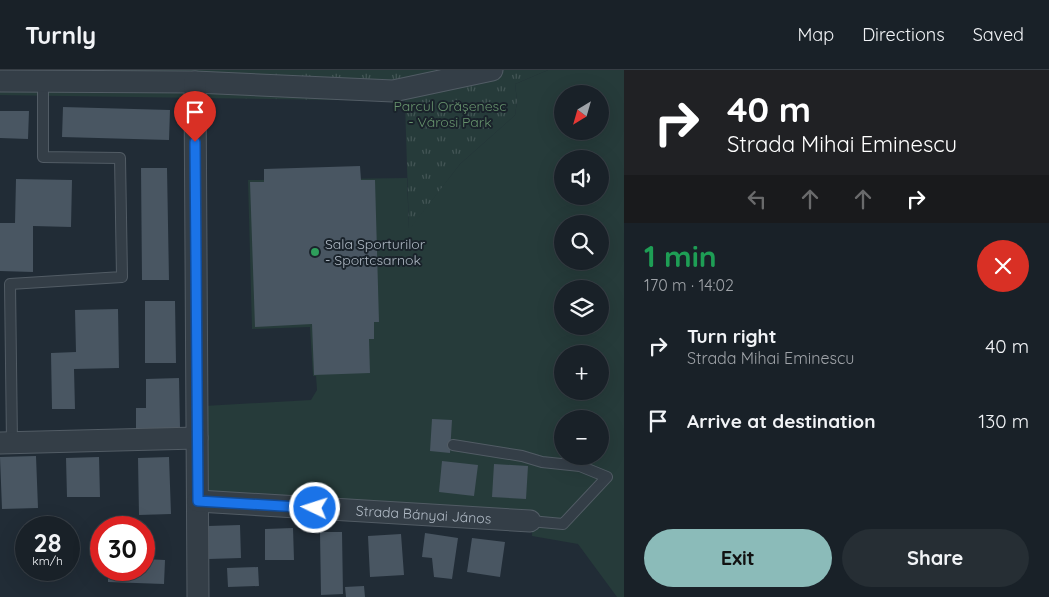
<!DOCTYPE html>
<meta charset="utf-8">
<style>
:root{--surface:#192128;--page:#262e34;--text:#f1f3f6;--muted:#9fa3a8;--line:#373e45;--accent:#8bbbb9}
body{margin:0;font-family:Quicksand,sans-serif;background:var(--page);color:var(--text);height:100vh;display:flex;flex-direction:column;font-size:19px;white-space:nowrap}
*{box-sizing:border-box;margin:0}
p{font-size:16px;color:var(--muted)}
.icon{flex:none;width:28px;height:28px;fill:none;stroke:currentColor;stroke-width:2;stroke-linecap:round;stroke-linejoin:round}
.map{position:relative;flex:1;overflow:hidden}
.panel{display:flex;flex-direction:column;background:var(--surface);width:425px}
.panel>*{flex:none}
.banner{background:#202124;color:#fff;overflow:hidden}
.needle{width:32px;rotate:217deg}
.controls{position:absolute;left:554px;top:15px;display:grid;gap:10px}
.controls a{display:grid;place-items:center;width:55px;height:55px;border-radius:50%;background:var(--surface);box-shadow:0 5px 20px #0002,0 0 0 1px var(--line);font-size:25px}
.speed{position:absolute;left:15px;top:446px;display:flex;gap:10px;font-size:25px;font-weight:700;text-align:center}
.speed>*{display:grid;place-content:center;width:65px;height:65px;border-radius:50%;background:var(--surface);box-shadow:0 5px 20px #0002,0 0 0 1px var(--line);line-height:1}
.speed small{font-size:12px;font-weight:400}
.speed .limit{border:8px solid #d22;background:#fff;color:#111}
.pin{position:absolute;display:grid;place-items:center;width:42px;height:42px;color:#fff;margin:-51px -21px;border-radius:50% 50% 50% 0;rotate:-45deg;box-shadow:0 0 5px #0007}
.pin .icon{rotate:45deg}
.me{position:absolute;width:55px;margin:-28px;rotate:274deg;stroke-linejoin:round;filter:drop-shadow(0 0 4px #0008)}
.turn{display:flex;align-items:center;gap:18px;height:105px;padding:0 20px;font-size:22px}
.turn .icon{width:65px;height:65px;stroke-width:2.5}
.turn b{display:block;font-size:35px;line-height:42px}
.lanes{display:flex;align-items:center;height:48px;padding:0 20px;background:#0003;justify-content:center;gap:25px;direction:ltr}
.lanes .off{opacity:.35}
.round{display:grid;place-items:center;flex:none;width:52px;height:52px;border-radius:26px;background:var(--page)}
.summary{display:flex;align-items:center;justify-content:space-between;height:85px;padding:0 20px}
h1{font-size:30px;font-weight:800;line-height:38px;color:#1e9e55}
.action{display:flex;gap:10px;margin-top:auto;padding:10px 20px}
.action a{flex:1;height:58px;border-radius:30px;background:var(--accent);color:#111;font-size:20px;font-weight:800;line-height:58px;text-align:center}
.action a+a{background:var(--page);color:var(--text)}
ul{padding:0;list-style:none}
li{display:flex;align-items:center;gap:15px;height:75px;padding:0 20px}
li div{flex:1}
li b{display:block;font-size:19px}
li em{font-style:normal}
header{display:flex;align-items:center;gap:30px;box-sizing:border-box;height:70px;padding:0 25px;background:var(--surface);border-bottom:1px solid var(--line)}
header strong{font-size:24px}
nav{display:flex;gap:28px;margin-inline-start:auto;font-size:18px}
main{display:flex;flex:1;min-height:0}
.map>svg:first-child{display:block}
</style>
<header>
<strong>Turnly</strong>
<nav><a>Map</a><a>Directions</a><a>Saved</a></nav>
</header>
<main>
<div class="map">
<svg width="624" height="527" viewBox="0 0 624 527">
<defs>
<pattern id="park-tufts" width="24" height="20" patternUnits="userSpaceOnUse" patternTransform="scale(1.25)"><rect width="24" height="20" fill="#263b3a"/><path d="M3 7l-1-3M5 7V3M7 7l1-3M15 17l-1-3M17 17v-4M19 17l1-3" fill="none" stroke="#435555"/></pattern>
</defs>
<rect width="100%" height="100%" fill="#212c36"/>
<path fill="#263b3a" fill-rule="evenodd" d="M 548,0 L 624,0 L 624,527 L 617,527 L 578,474 L 532,466 L 533,441 L 207,423 L 204,336 L 311,330 L 317,320 L 316,306 L 313,306 L 310,257 L 252,259 L 248,110 L 407,108 L 409,159 L 460,94 L 515,45 L 517,31 L 515,14 ZM 562,24 L 600,24 L 600,61 L 562,61 ZM 562,89 L 600,89 L 600,126 L 562,126 ZM 562,154 L 600,154 L 600,191 L 562,191 ZM 562,219 L 600,219 L 600,256 L 562,256 ZM 562,284 L 600,284 L 600,321 L 562,321 ZM 562,349 L 600,349 L 600,386 L 562,386 Z"/>
<path fill="url(#park-tufts)" d="M 0,0 L 548,0 L 515,14 L 517,31 L 515,45 L 460,94 L 409,160 L 405,31 L 0,25 Z"/>
<path fill="#495662" d="M 63,37 L 170,40 L 169,70 L 62,67 Z
M 0,41 L 29,41 L 28,69 L 0,68 Z
M 360,96 L 361,110 L 375,110 L 379,252 L 374,252 L 374,269 L 369,269 L 370,303 L 314,305 L 312,254 L 255,257 L 250,112 L 264,112 L 264,99 Z
M 141,98 L 167,98 L 169,210 L 142,210 Z
M 16,109 L 72,110 L 71,157 L 33,156 L 33,202 L 0,201 L 0,153 L 15,153 Z
M 145,231 L 175,231 L 176,293 L 145,293 Z
M 118,239 L 119,298 L 74,299 L 75,339 L 52,339 L 51,283 L 76,282 L 75,240 Z
M 179,308 L 180,358 L 136,359 L 136,338 L 146,338 L 146,309 Z
M 432,349 L 452,350 L 450,383 L 430,381 Z
M 36,386 L 38,438 L 2,439 L 0,387 Z
M 99,387 L 100,427 L 67,427 L 66,388 Z
M 169,387 L 171,444 L 139,445 L 138,388 Z
M 442,391 L 478,395 L 474,426 L 439,422 Z
M 494,394 L 528,396 L 526,429 L 492,427 Z
M 240,455 L 241,488 L 209,489 L 208,456 Z
M 293,458 L 294,490 L 265,490 L 265,459 Z
M 320,462 L 342,462 L 343,524 L 321,525 Z
M 425,463 L 458,468 L 452,509 L 434,507 L 432,488 L 422,487 Z
M 401,464 L 404,505 L 370,507 L 368,466 Z
M 472,468 L 505,472 L 500,507 L 467,502 Z
M 144,489 L 165,490 L 164,514 L 108,512 L 108,500 L 144,500 Z
M 258,497 L 259,516 L 228,517 L 227,498 Z
M 364,516 L 365,527 L 346,527 L 345,517 Z"/>
<g fill="none" stroke-linecap="round" stroke-linejoin="round">
<g stroke="#525c65" stroke-width="12">
<path id="service" d="M 12,373 L 10,214 L 122,207 L 120,88 L 43,87 L 43,12
M 453,375 L 522,386 L 542,392 L 580,396 L 607,407 L 563,454 L 530,451"/>
</g>
<g stroke="#525c65" stroke-width="23">
<g id="minor">
<path d="M 0,11 L 195,12 L 393,21 L 492,0"/>
<path d="M 195,12 L 198,527"/>
<path d="M 0,373 L 197,368"/>
<path id="s1" d="M 198,431 L 530,451"/>
</g>
</g>
<use href="#service" stroke="#343e47" stroke-width="10"/>
<use href="#minor" stroke="#343e47" stroke-width="21"/>
</g>
<g fill="none" stroke-linecap="round" stroke-linejoin="round">
<g stroke="#114b97" stroke-width="12">
<path id="route" d="M 195,72 L 198,431 L 315,438"/>
</g>
<use href="#route" stroke="#1a73e8" stroke-width="9"/>
</g>
<circle fill="#2e9e5b" stroke="#1a232b" stroke-width="2" cx="315" cy="182" r="5"/>
<g text-anchor="middle" stroke-width="4" stroke-linejoin="round" paint-order="stroke">
<g font-size="14" fill="#67936d" stroke="#1a232b">
<text x="450" y="41">Parcul Orășenesc<tspan x="450" dy="16">- Városi Park</tspan></text>
</g>
<g font-size="14" fill="#afb9c4" stroke="#1a232b" text-anchor="start">
<text x="325" y="179">Sala Sporturilor<tspan x="325" dy="16">- Sportcsarnok</tspan></text>
</g>
<g font-size="14" fill="#afb9c4" stroke="#1a232b">
<text dy="5" stroke="none"><textPath href="#s1" startOffset="226">Strada Bányai János</textPath></text>
</g>
</g>
</svg>
<div class="controls">
<a><svg class="needle" viewBox="-14 -14 28 28"><path d="M0-13l5 13h-10z" fill="#e53935"/><path d="M0 13l5-13h-10z" fill="#9fa3a8"/></svg></a>
<a><svg class="icon" aria-label="sound" viewBox="0 0 24 24"><path d="M4 9h4l5-4v14l-5-4H4zM17 9q2 3 0 6"/></svg></a>
<a><svg class="icon" aria-label="search" viewBox="0 0 24 24"><circle cx="10" cy="10" r="6"/><path d="M15 15l6 6"/></svg></a>
<a><svg class="icon" aria-label="layers" viewBox="0 0 24 24"><path d="M12 4l9 5-9 5-9-5zM3 14l9 5 9-5"/></svg></a>
<a>+</a>
<a>−</a>
</div>
<div class="speed"><div>28<small>km/h</small></div><div class="limit">30</div></div>
<div class="pin" style="left:195px;top:72px;background:#d93025"><svg class="icon" aria-label="arrive" viewBox="0 0 24 24"><path d="M6 21V4h12l-3 4 3 4H6"/></svg></div>
<svg class="me" style="left:315px;top:438px" viewBox="-20 -20 40 40"><circle r="17" fill="#1a73e8" stroke="#fff" stroke-width="3"/><path d="M0-11L8 9 0 5-8 9z" fill="#fff"/></svg>
</div>
<section class="panel">
<div class="banner">
<div class="turn"><svg class="icon" aria-label="right" viewBox="0 0 24 24"><path d="M7 20v-9h11M14 6l5 5-5 5"/></svg><div><b>40 m</b>Strada Mihai Eminescu</div></div>
<div class="lanes"><svg class="icon off" aria-label="left" viewBox="0 0 24 24"><path d="M17 20v-9H6M10 6l-5 5 5 5"/></svg><svg class="icon off" aria-label="ahead" viewBox="0 0 24 24"><path d="M12 20V5M6 11l6-6 6 6"/></svg><svg class="icon off" aria-label="ahead" viewBox="0 0 24 24"><path d="M12 20V5M6 11l6-6 6 6"/></svg><svg class="icon" aria-label="right" viewBox="0 0 24 24"><path d="M7 20v-9h11M14 6l5 5-5 5"/></svg></div>
</div>
<div class="summary"><div><h1>1 min</h1><p>170 m · 14:02</p></div><a class="round" style="background:#d93025;color:#fff"><svg class="icon" aria-label="close" viewBox="0 0 24 24"><path d="M6 6l12 12M18 6L6 18"/></svg></a></div>
<ul>
<li><svg class="icon" aria-label="right" viewBox="0 0 24 24"><path d="M7 20v-9h11M14 6l5 5-5 5"/></svg><div><b>Turn right</b><p>Strada Mihai Eminescu</p></div><em>40 m</em></li>
<li><svg class="icon" aria-label="arrive" viewBox="0 0 24 24"><path d="M6 21V4h12l-3 4 3 4H6"/></svg><div><b>Arrive at destination</b></div><em>130 m</em></li>
</ul>
<div class="action"><a>Exit</a><a>Share</a></div>
</section>
</main>
